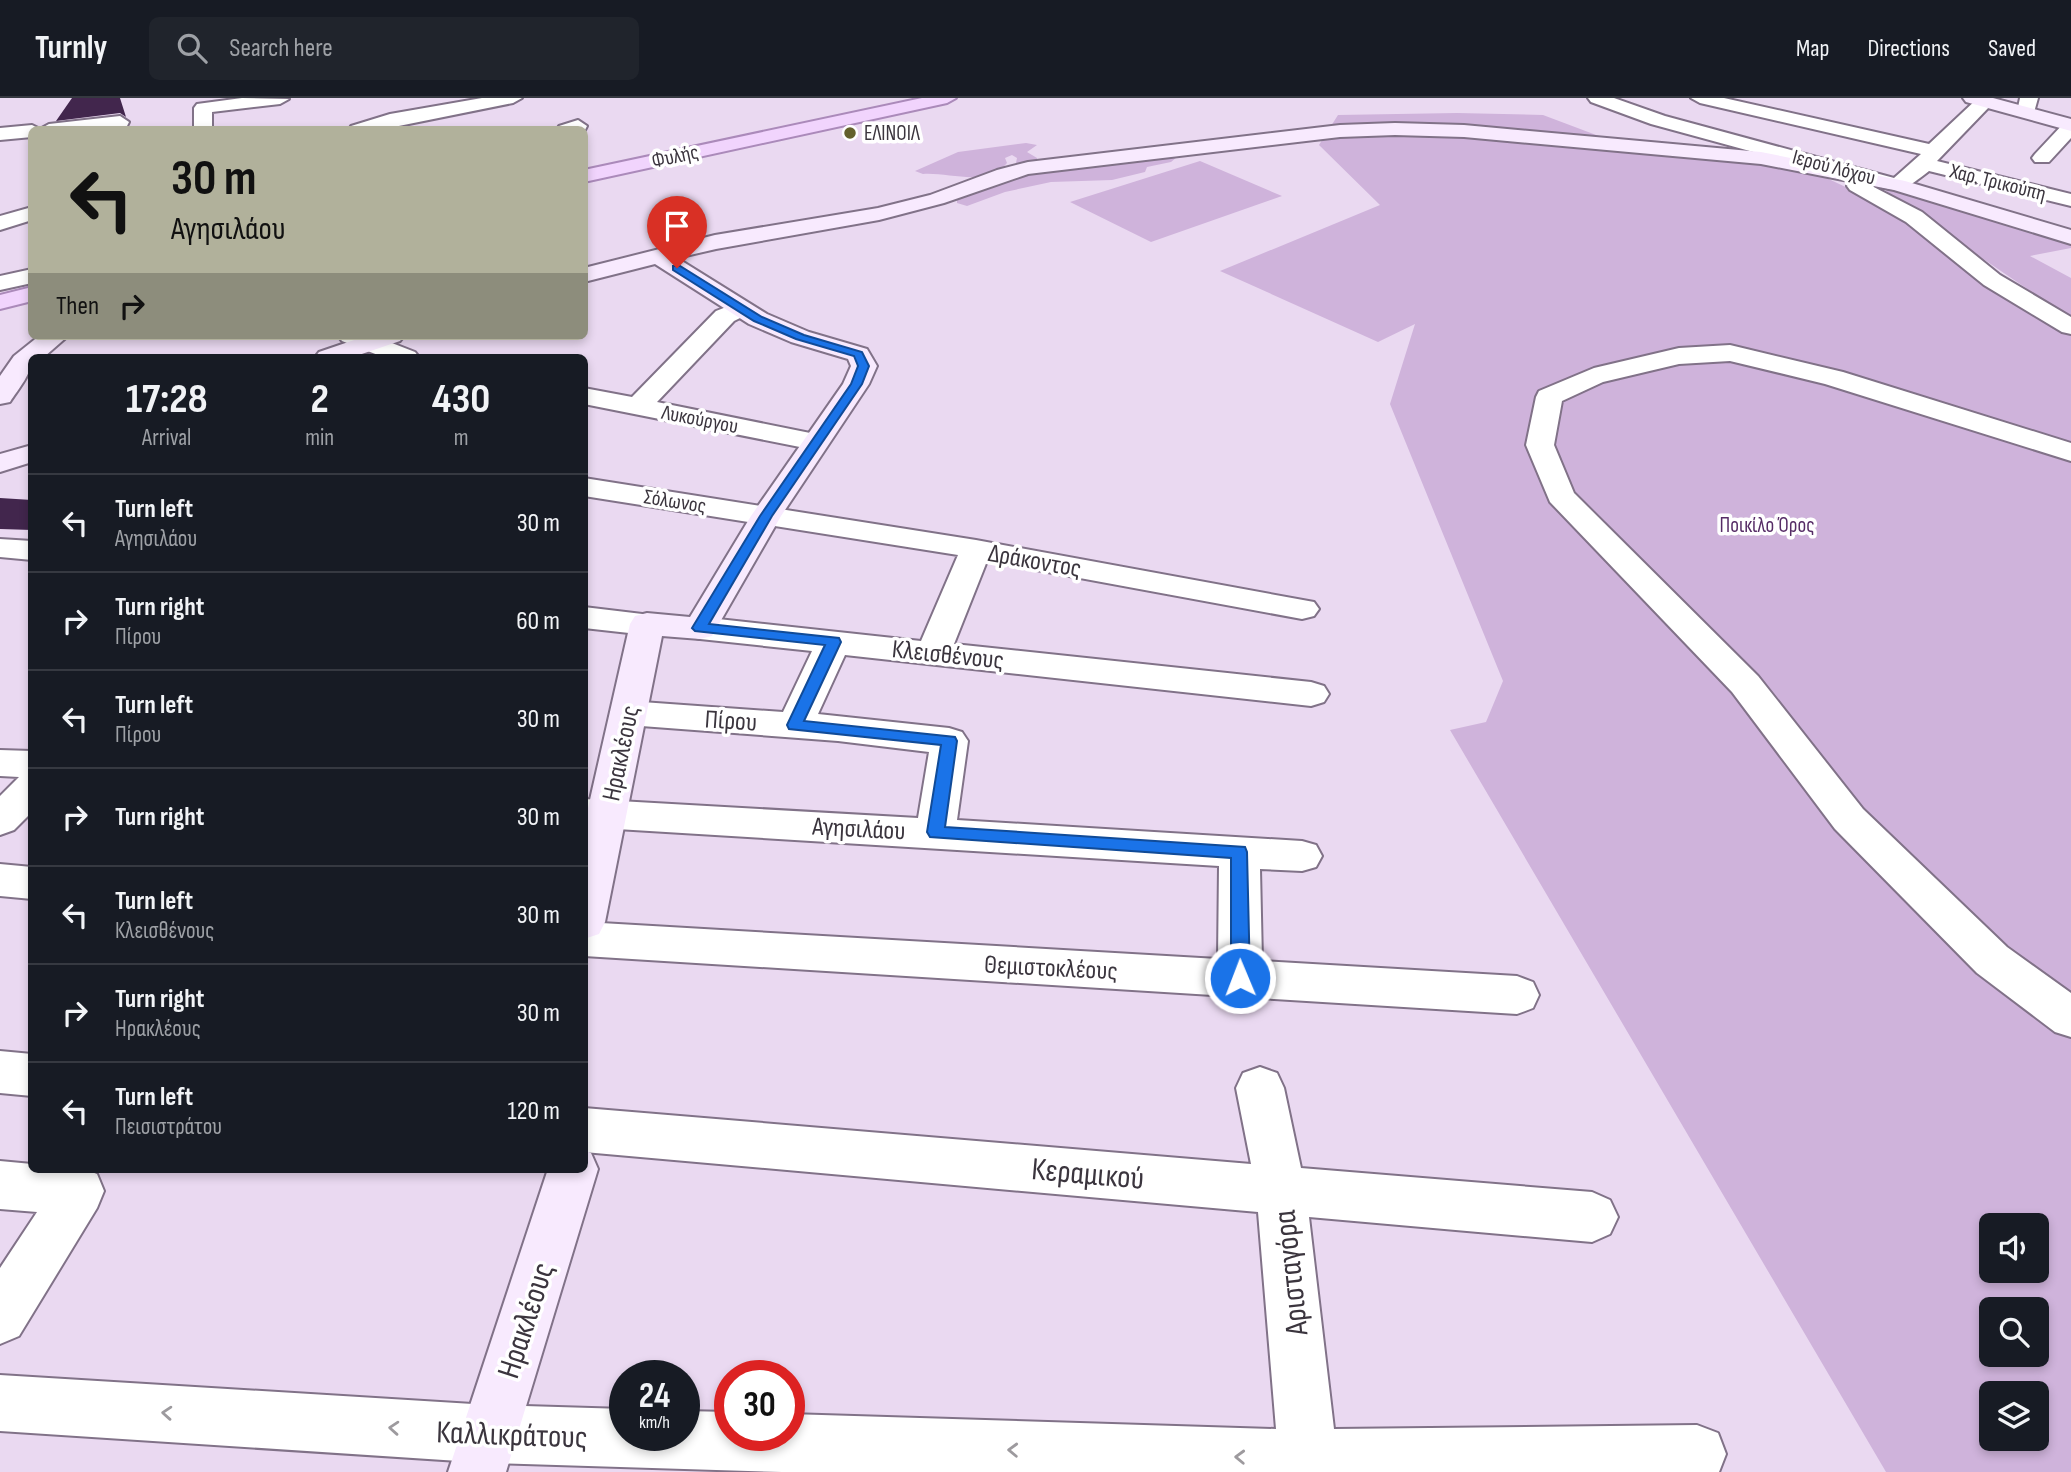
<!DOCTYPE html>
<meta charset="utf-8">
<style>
:root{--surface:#171b24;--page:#20242c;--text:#f1f3f6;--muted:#9ea1a6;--line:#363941}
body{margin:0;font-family:"Sofia Sans Condensed",sans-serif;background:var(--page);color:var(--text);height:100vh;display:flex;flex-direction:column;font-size:26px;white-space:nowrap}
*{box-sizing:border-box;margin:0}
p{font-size:23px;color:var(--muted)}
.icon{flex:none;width:38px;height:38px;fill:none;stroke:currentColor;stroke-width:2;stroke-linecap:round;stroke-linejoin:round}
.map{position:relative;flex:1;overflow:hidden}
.sheet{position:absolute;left:28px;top:256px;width:560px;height:819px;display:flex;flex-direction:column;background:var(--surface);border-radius:10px;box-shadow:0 4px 10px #0003}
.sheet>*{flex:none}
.top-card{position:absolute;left:28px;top:28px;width:560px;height:214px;border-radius:10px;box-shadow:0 4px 10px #0003;background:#b1b19b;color:#111;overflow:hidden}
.fabs{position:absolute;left:1979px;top:1115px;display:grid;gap:14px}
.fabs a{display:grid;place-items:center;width:70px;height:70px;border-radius:10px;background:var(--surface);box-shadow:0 4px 10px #0003;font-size:35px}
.speed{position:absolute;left:609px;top:1262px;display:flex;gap:14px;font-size:35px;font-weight:700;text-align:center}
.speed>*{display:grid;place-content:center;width:91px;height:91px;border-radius:50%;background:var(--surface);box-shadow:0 4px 10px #0003;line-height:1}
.speed small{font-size:18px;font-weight:400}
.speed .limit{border:10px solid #d22;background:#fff;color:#111}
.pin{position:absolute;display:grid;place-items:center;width:60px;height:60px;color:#fff;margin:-72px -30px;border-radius:50% 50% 50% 0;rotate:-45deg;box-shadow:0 0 7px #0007}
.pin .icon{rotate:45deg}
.me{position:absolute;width:77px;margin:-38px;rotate:359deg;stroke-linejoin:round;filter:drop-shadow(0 0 5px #0008)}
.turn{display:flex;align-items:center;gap:24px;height:147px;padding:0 28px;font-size:32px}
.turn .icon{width:91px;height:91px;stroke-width:2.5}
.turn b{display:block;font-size:49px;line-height:60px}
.then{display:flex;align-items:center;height:66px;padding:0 28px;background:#0003;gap:14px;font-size:26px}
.eta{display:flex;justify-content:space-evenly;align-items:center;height:119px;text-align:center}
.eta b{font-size:42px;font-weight:700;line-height:49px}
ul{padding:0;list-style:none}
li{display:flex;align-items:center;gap:21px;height:98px;padding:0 28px;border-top:2px solid var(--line)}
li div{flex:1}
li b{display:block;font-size:26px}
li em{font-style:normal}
header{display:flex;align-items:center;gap:42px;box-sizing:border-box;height:98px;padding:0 35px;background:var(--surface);border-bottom:2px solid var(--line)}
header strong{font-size:33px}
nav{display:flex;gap:38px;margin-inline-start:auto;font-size:24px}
.search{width:490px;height:63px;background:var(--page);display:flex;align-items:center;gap:18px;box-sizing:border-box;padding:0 24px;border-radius:10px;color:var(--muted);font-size:26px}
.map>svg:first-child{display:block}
</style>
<header>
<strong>Turnly</strong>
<div class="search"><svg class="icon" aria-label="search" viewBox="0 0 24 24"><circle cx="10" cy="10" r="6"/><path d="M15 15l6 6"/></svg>Search here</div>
<nav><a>Map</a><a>Directions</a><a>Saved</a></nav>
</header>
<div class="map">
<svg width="2071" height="1374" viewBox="0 0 2071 1374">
<rect width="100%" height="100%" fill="#ead9f1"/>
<path fill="#cfb3db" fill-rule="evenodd" d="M 1457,15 L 1543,17 L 1636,52 L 1771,65 L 1818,76 L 1888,109 L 1975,172 L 2057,211 L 1889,97 L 1884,89 L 2071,145 L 2071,150 L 2030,158 L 2071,180 L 2071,1374 L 1886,1374 L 1450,632 L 1486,624 L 1503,583 L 1390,306 L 1415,226 L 1378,244 L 1220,173 L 1380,107 L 1319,47 L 1338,17 ZM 1992,1127 L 2037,1127 L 2037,1172 L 1992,1172 ZM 1992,1211 L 2037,1211 L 2037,1256 L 1992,1256 ZM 1992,1295 L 2037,1295 L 2037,1340 L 1992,1340 Z
M 1026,45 L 1037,47 L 1027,54 L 1037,60 L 1037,65 L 1021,69 L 1016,65 L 1017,60 L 1012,57 L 1005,60 L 1007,65 C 988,90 949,74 923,76 L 915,73 L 958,54 Z
M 1177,55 L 1177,59 L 1171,64 L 1147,69 L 1145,74 L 1112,82 L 1051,84 L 1005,94 L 967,108 L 957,105 L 957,100 L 1026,74 Z
M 1200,63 L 1282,98 L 1151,144 L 1070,104 Z"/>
<path fill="#42264d" d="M 72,0 L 120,0 L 126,19 L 120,15 L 56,23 Z
M 0,400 L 32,402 L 32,432 L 0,431 Z"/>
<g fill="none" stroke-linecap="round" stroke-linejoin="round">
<g stroke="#817288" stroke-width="4">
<path id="street" d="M 242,0 L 289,1 L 280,6 L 212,14 L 212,32 L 194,32 L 194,10 L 197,6 Z
M 482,0 L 522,0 L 513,5 L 379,32 L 349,32 L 351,28 L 390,16 Z
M 1588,0 L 1614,0 L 1665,18 L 1894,80 L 1921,56 L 1700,5 L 1691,0 L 1724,0 L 1929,46 L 1978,0 L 1992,0 L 1994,3 L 1991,7 L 1937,63 L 2071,96 L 2071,108 L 1929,73 C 1899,96 1902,94 1866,85 L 1922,114 L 2000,177 L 2071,219 L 2071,236 L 2062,234 L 1984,187 L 1906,124 L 1850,92 L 1847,88 L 1850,84 L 1856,82 L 1651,26 L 1591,4 Z
M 2020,0 L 2038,0 L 2033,18 L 2019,18 L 2017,14 Z
M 120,18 L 129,24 L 127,28 L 104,32 L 32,32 L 32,39 L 0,42 L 0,30 L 32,27 L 40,31 L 49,26 Z
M 578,22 L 587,28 L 585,32 L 557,32 L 559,28 Z
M 2071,23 L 2071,40 L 2049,64 L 2035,64 L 2032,60 L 2035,56 L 2064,25 Z
M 32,109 L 32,122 L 0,132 L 0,118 Z
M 32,171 L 32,185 L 0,192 L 0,178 Z
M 739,204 L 748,206 L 751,211 L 748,216 L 734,223 L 657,304 L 825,338 L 829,344 L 825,350 L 815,352 L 584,306 L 584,290 L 632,299 L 716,213 Z
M 338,238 L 374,238 L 415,254 L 419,259 L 383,259 L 342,243 Z
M 1730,247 L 1843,274 L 2071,345 L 2071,363 L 1825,286 L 1730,263 L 1679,266 L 1603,284 L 1562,303 L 1554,347 L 1574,395 L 1758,578 L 1863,711 L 2007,849 L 2071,895 L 2071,939 L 2055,934 L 1977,875 L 1835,731 L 1732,594 L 1550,404 L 1526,347 L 1536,299 L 1539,293 L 1594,270 L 1679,250 Z
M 584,380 L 976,442 L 1314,504 L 1319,511 L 1314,518 L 1302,521 L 987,463 L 954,546 L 1311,584 L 1324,588 L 1329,596 L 1324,604 L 1311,608 L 845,557 L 818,616 L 949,630 L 962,634 L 968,643 L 957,722 L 1302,743 L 1316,747 L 1322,758 L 1316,769 L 1302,773 L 1260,771 L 1262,863 L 1517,878 L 1533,884 L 1539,897 L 1533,910 L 1517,916 L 584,858 L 584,824 L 1218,861 L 1219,768 L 584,729 L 584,701 L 918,720 L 929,654 L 838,643 L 628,627 L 615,624 L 610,615 L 615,606 L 628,603 L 783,614 L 812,553 L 700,541 L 688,538 L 683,530 L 688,522 L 700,519 L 921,543 L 958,457 L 584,398 Z
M 0,441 L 32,443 L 32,462 L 0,459 Z
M 584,509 L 659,518 L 664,526 L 659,534 L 647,537 L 584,530 Z
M 0,652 L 32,653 L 32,714 L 14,732 L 0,737 L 0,698 L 19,679 L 0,678 Z
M 0,766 L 32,769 L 32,801 L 0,798 Z
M 0,953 L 32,956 L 32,998 L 0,995 Z
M 1260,969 L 1277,975 L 1284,990 L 1301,1070 L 1592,1094 L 1610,1102 L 1618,1119 L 1610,1136 L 1592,1144 L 1309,1119 L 1334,1331 L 1697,1327 L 1718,1335 L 1726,1356 L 1719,1374 L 782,1374 L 489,1365 L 0,1333 L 0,1277 L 489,1307 L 625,1311 L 625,1337 L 684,1337 L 684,1313 L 730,1314 L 730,1337 L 789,1337 L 789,1316 L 1276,1331 L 1258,1114 L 584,1054 L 584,1010 L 1251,1066 L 1236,990 L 1243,975 Z
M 0,1063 L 32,1066 L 32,1071 L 84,1071 L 97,1076 L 104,1093 L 97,1110 L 19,1238 L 0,1246 L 0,1170 L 37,1114 L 0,1111 Z"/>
</g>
<g stroke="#817288" stroke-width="4">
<path id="secondary" d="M 1963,0 L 1993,0 L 2071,21 L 2071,33 L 1966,4 Z
M 1395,25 L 1464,27 L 1761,54 L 1905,83 L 2071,132 L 2071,146 L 1894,92 L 1761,66 L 1464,39 L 1395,37 L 1340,39 L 1028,76 L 944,105 L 879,122 L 716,151 L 677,160 L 767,216 L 809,234 L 867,251 L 877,268 L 869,286 L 781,418 L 712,538 L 700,541 L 662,538 L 605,824 L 599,836 L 584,841 L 584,728 L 630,526 L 635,518 L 647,515 L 690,519 L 751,418 L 843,286 L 851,268 L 848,261 L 791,244 L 749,226 L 655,166 L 584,184 L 584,170 L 715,137 L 878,110 L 930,97 L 997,72 L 1028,64 L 1340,27 Z
M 39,238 L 68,238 L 44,259 L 32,259 C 32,276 19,290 10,304 L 0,306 L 0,278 L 14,258 Z
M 366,238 L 404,238 L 400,243 L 353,259 L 315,259 L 319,254 Z
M 32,347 L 32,364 L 0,374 L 0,356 Z
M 584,1052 L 591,1055 L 598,1071 L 506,1374 L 448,1374 L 548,1071 L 584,1071 Z"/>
</g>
<g stroke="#ab8aba" stroke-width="4">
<path id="primary" d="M 922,0 L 956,0 L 947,5 L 584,84 L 584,72 Z
M 32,189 L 32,203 L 0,211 L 0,197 Z"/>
</g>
<use href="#street" fill="#fff" fill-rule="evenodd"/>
<use href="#secondary" fill="#f8eafe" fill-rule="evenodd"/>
<use href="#primary" fill="#f1d4fd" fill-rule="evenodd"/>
</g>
<defs><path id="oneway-chevron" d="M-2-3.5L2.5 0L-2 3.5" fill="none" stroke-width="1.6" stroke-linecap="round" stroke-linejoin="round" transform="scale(1.75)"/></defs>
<g stroke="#9d9a9e">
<use href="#oneway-chevron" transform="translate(167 1315) rotate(-176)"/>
<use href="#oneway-chevron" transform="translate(394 1330) rotate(-176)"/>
<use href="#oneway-chevron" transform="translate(1013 1352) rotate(-178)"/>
<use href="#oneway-chevron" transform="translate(1240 1359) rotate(-178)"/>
</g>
<path fill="#1a73e8" stroke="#114b97" stroke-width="2" d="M 673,168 L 680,168 L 762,219 L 804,237 L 862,254 L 869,268 L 862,286 L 772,418 L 709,526 L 839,540 L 841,544 L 804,623 L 955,639 L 957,643 L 945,729 L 1245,749 L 1247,754 L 1250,880 L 1247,886 L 1240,888 L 1234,886 L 1231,880 L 1231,760 L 930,739 L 927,734 L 941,647 L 789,631 L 787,627 L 825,547 L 695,533 L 692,530 L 760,418 L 851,286 L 858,268 L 854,258 L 796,241 L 754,223 L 673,172 Z"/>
<circle fill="#63602c" stroke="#fff" stroke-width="2.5" cx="850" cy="35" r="7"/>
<g text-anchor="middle" stroke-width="7" stroke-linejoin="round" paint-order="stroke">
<g font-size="21" fill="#3b353e" stroke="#fff" text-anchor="start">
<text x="864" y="42">ΕΛΙΝΟΙΛ</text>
</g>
<g font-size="21" fill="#3b353e" stroke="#fff">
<text transform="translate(675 58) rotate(-12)" y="7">Φυλής</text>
<text transform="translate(1834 69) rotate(15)" y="7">Ιερού Λόχου</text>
<text transform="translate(1998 84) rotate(14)" y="7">Χαρ. Τρικούπη</text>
<text transform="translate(700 321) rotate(11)" y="7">Λυκούργου</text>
<text transform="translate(675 403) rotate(9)" y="7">Σόλωνος</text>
</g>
<g font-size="21" fill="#562c66" stroke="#fff">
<text x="1767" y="434">Ποικίλο Όρος</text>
</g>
<g font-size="26" fill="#3b353e" stroke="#fff">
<text transform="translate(1035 462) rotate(10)" y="9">Δράκοντος</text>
<text transform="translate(948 556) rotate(6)" y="9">Κλεισθένους</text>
<text transform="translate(731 622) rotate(4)" y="9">Πίρου</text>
<text transform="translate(620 655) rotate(-78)" y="9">Ηρακλέους</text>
<text transform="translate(859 730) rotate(3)" y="9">Αγησιλάου</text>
<text transform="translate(1051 869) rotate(3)" y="9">Θεμιστοκλέους</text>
</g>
<g font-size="32" fill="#3b353e" stroke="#fff">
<text transform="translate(1088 1075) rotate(5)" y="11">Κεραμικού</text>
<text transform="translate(1290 1175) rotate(-96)" y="11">Αρισταγόρα</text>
<text transform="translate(525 1222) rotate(-72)" y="11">Ηρακλέους</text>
<text transform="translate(512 1336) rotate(2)" y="11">Καλλικράτους</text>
</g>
</g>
</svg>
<div class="fabs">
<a><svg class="icon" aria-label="sound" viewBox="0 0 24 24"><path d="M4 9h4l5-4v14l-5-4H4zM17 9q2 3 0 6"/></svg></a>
<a><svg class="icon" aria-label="search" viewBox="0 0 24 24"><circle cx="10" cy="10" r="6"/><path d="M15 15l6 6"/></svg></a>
<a><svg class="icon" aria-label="layers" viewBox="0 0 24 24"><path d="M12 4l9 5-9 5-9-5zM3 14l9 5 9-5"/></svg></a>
</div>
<div class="speed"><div>24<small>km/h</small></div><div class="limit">30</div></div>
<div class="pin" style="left:677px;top:170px;background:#d93025"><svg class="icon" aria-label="arrive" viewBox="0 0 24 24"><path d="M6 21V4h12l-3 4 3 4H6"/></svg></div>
<svg class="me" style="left:1240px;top:880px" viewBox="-20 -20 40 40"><circle r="17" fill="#1a73e8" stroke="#fff" stroke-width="3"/><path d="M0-11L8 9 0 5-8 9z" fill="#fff"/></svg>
<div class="top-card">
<div class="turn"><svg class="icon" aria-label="left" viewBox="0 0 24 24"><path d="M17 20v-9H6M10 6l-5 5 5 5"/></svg><div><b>30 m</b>Αγησιλάου</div></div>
<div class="then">Then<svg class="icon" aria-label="right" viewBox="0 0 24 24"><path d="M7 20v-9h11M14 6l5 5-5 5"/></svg></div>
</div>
<section class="sheet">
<div class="eta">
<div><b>17:28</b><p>Arrival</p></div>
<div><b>2</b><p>min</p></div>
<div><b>430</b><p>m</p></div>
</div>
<ul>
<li><svg class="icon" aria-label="left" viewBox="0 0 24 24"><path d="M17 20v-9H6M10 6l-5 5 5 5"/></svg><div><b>Turn left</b><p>Αγησιλάου</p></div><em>30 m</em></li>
<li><svg class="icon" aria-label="right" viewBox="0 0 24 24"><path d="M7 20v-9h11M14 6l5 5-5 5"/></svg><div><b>Turn right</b><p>Πίρου</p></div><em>60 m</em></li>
<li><svg class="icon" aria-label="left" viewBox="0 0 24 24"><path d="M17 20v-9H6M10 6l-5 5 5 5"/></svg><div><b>Turn left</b><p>Πίρου</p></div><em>30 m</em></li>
<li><svg class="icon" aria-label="right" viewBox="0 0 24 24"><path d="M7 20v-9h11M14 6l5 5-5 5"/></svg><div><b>Turn right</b></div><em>30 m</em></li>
<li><svg class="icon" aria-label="left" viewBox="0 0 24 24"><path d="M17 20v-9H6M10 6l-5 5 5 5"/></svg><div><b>Turn left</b><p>Κλεισθένους</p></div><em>30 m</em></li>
<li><svg class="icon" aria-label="right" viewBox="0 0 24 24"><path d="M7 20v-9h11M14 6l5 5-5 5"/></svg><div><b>Turn right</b><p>Ηρακλέους</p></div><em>30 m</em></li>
<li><svg class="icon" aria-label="left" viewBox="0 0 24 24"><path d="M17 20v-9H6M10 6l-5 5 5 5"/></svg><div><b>Turn left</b><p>Πεισιστράτου</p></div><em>120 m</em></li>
</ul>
</section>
</div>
